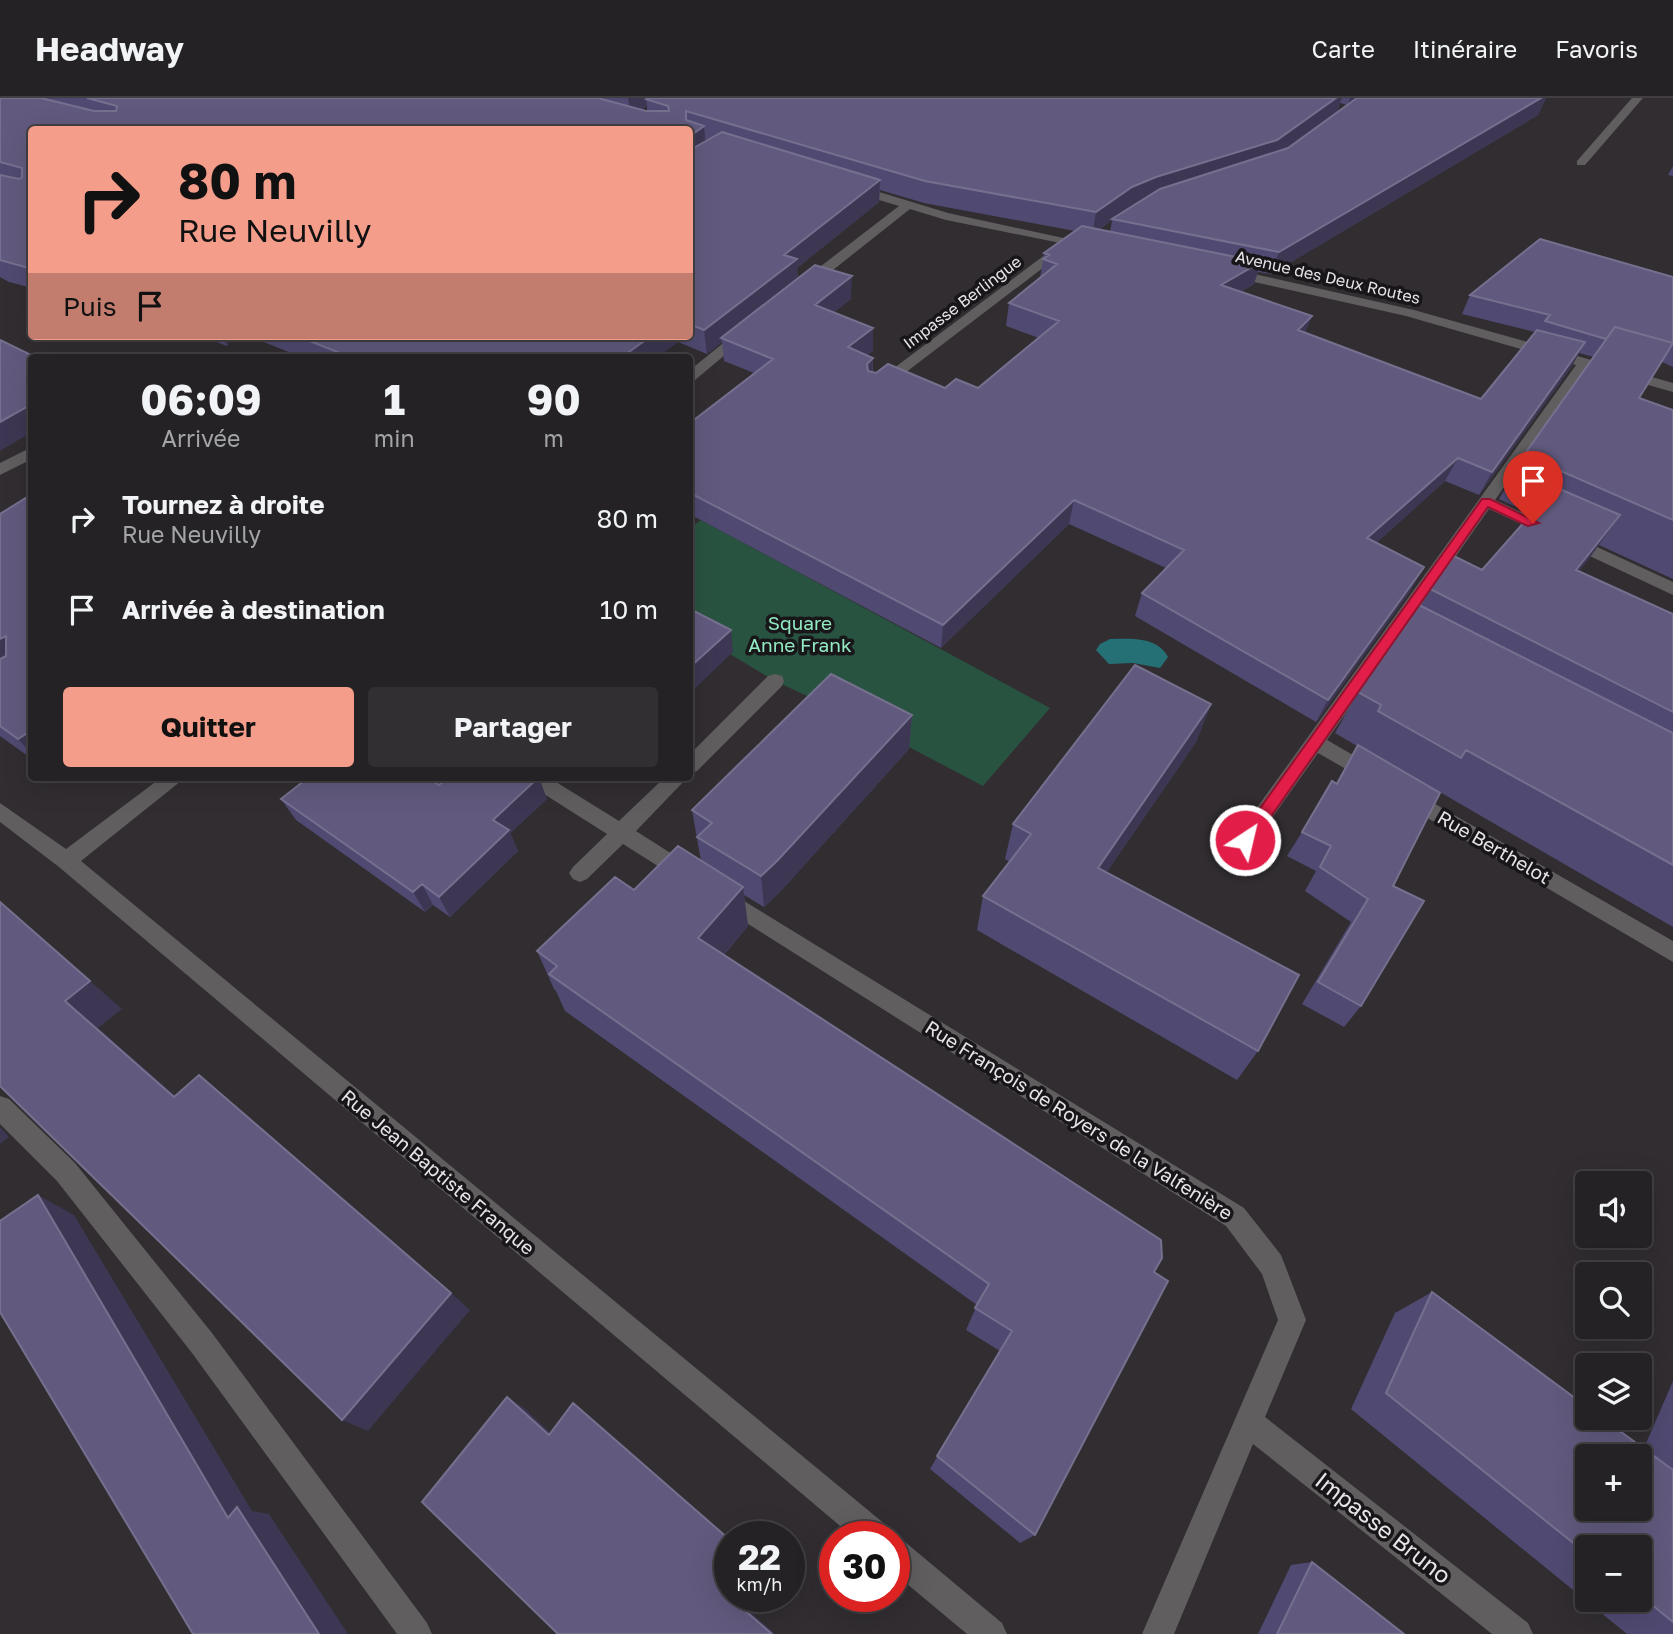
<!DOCTYPE html>
<html lang="fr">
<meta charset="utf-8">
<style>
:root{--surface:#252225;--page:#312f32;--text:#f1f3f6;--muted:#a3a4a7;--line:#423f42;--accent:#f49d8b}
body{margin:0;font-family:"Golos Text",sans-serif;background:var(--page);color:var(--text);height:100vh;display:flex;flex-direction:column;font-size:26px;white-space:nowrap}
*{box-sizing:border-box;margin:0}
p{font-size:23px;color:var(--muted)}
.icon{flex:none;width:38px;height:38px;fill:none;stroke:currentColor;stroke-width:2;stroke-linecap:round;stroke-linejoin:round}
.map{position:relative;flex:1;overflow:hidden}
.sheet{position:absolute;left:28px;top:256px;width:665px;height:427px;display:flex;flex-direction:column;background:var(--surface);border-radius:7px;box-shadow:0 7px 28px #0002,0 0 0 2px var(--line)}
.sheet>*{flex:none}
.banner{position:absolute;left:28px;top:28px;width:665px;height:214px;border-radius:7px;box-shadow:0 7px 28px #0002,0 0 0 2px var(--line);background:#f49d8b;color:#111;overflow:hidden}
.controls{position:absolute;left:1575px;top:1073px;display:grid;gap:14px}
.controls a{display:grid;place-items:center;width:77px;height:77px;border-radius:7px;background:var(--surface);box-shadow:0 7px 28px #0002,0 0 0 2px var(--line);font-size:35px}
.speed{position:absolute;left:714px;top:1423px;display:flex;gap:14px;font-size:35px;font-weight:700;text-align:center}
.speed>*{display:grid;place-content:center;width:91px;height:91px;border-radius:50%;background:var(--surface);box-shadow:0 7px 28px #0002,0 0 0 2px var(--line);line-height:1}
.speed small{font-size:18px;font-weight:400}
.speed .limit{border:10px solid #d22;background:#fff;color:#111}
.pin{position:absolute;display:grid;place-items:center;width:60px;height:60px;color:#fff;margin:-72px -30px;border-radius:50% 50% 50% 0;rotate:-45deg;box-shadow:0 0 7px #0007}
.pin .icon{rotate:45deg}
.me{position:absolute;width:77px;margin:-38px;rotate:35deg;stroke-linejoin:round;filter:drop-shadow(0 0 5px #0008)}
.turn{display:flex;align-items:center;gap:24px;height:147px;padding:0 35px;font-size:32px}
.turn .icon{width:91px;height:91px;stroke-width:2.5}
.turn b{display:block;font-size:49px;line-height:60px}
.then{display:flex;align-items:center;height:66px;padding:0 35px;background:#0003;gap:14px;font-size:26px}
.eta{display:flex;justify-content:space-evenly;align-items:center;height:119px;text-align:center}
.eta b{font-size:42px;font-weight:700;line-height:49px}
.action{display:flex;gap:14px;margin-top:auto;padding:14px 35px}
.action a{flex:1;height:80px;border-radius:7px;background:var(--accent);color:#111;font-size:28px;font-weight:700;line-height:80px;text-align:center}
.action a+a{background:var(--page);color:var(--text)}
ul{padding:0;list-style:none}
li{display:flex;align-items:center;gap:21px;height:91px;padding:0 35px}
li div{flex:1}
li b{display:block;font-size:26px}
li em{font-style:normal}
header{display:flex;align-items:center;gap:42px;box-sizing:border-box;height:98px;padding:0 35px;background:var(--surface);border-bottom:2px solid var(--line)}
header strong{font-size:33px}
nav{display:flex;gap:38px;margin-inline-start:auto;font-size:24px}
.map>svg:first-child{display:block}
</style>
<header>
<strong>Headway</strong>
<nav><a>Carte</a><a>Itinéraire</a><a>Favoris</a></nav>
</header>
<div class="map">
<svg width="1673" height="1536" viewBox="0 0 1673 1536">
<rect width="100%" height="100%" fill="#312d31"/>
<path fill="#295341" d="M 701,422 L 1050,610 L 983,688 L 850,618 L 775,583 L 690,532 L 690,430 Z"/>
<path fill="#257074" d="M 1110,541 C 1130,541 1157,538 1168,559 L 1160,570 L 1133,565 L 1109,566 L 1096,552 L 1100,546 Z"/>
<g fill="none" stroke-linecap="round" stroke-linejoin="round">
<path fill="#615e5f" fill-rule="evenodd" d="M 1632,0 L 1643,0 L 1585,67 L 1577,67 L 1577,63 Z
M 853,86 L 948,115 L 1096,147 L 1090,151 L 946,122 L 910,111 L 809,191 L 799,191 L 799,185 L 899,108 L 849,93 L 847,90 Z
M 1058,147 L 1069,150 L 884,291 L 874,291 L 874,285 Z
M 1228,170 L 1414,212 L 1673,285 L 1673,294 L 1588,270 L 1495,402 L 1673,484 L 1673,497 L 1489,411 L 1327,642 L 1379,672 L 1382,677 L 1379,682 L 1365,682 L 1318,655 L 1252,748 L 1238,748 L 1235,742 L 1238,736 L 1576,267 L 1406,218 L 1223,177 L 1223,171 Z
M 738,233 L 750,236 L 695,282 L 690,283 L 690,272 Z
M 32,349 L 32,361 L 0,377 L 0,365 Z
M 775,576 L 782,578 L 784,583 L 782,588 L 697,673 L 690,675 L 690,656 L 768,578 Z
M 162,679 L 186,679 L 81,763 L 886,1427 L 890,1438 L 852,1438 L 59,769 L 0,724 L 0,705 L 66,751 Z
M 522,679 L 548,679 L 619,723 L 665,679 L 688,679 L 636,733 L 694,770 L 698,776 L 694,782 L 687,785 L 680,782 L 623,746 L 587,781 L 580,784 L 573,781 L 569,775 L 573,769 L 607,736 L 525,684 Z
M 1409,691 L 1673,843 L 1673,864 L 1402,705 L 1399,699 L 1402,693 Z
M 723,790 L 1244,1110 L 1281,1157 L 1306,1222 L 1265,1319 L 1528,1525 L 1533,1536 L 1492,1536 L 1253,1346 L 1174,1536 L 1142,1536 L 1278,1222 L 1262,1176 L 1226,1128 L 715,805 L 712,799 L 715,793 Z
M 0,998 L 9,1001 L 75,1065 L 212,1235 L 427,1525 L 432,1536 L 397,1536 L 192,1255 L 57,1083 L 0,1026 Z
M 894,1440 L 905,1444 L 1002,1525 L 1007,1536 L 967,1536 L 894,1475 Z"/>
</g>
<path fill="#504a72" fill-rule="evenodd" d="M 0,0 L 1546,0 L 1538,17 L 1271,176 L 1258,174 L 1254,186 L 1241,194 L 1305,235 L 1481,301 L 1535,234 L 1462,216 L 1470,197 L 1673,179 L 1673,269 L 1662,264 L 1639,300 L 1673,312 L 1673,481 L 1599,447 L 1579,473 L 1673,516 L 1673,829 L 1438,693 L 1393,788 L 1361,908 L 1344,929 L 1302,906 L 1351,824 L 1305,793 L 1316,773 L 1287,758 L 1302,734 L 1336,685 L 1357,648 L 1335,635 L 1358,594 L 1421,508 L 1430,491 L 1482,472 L 1531,416 L 1499,401 L 1524,357 L 1594,259 L 1579,255 L 1572,268 L 1479,397 L 1445,383 L 1376,445 L 1411,492 L 1316,624 L 1135,518 L 1142,495 L 1166,470 L 1069,426 L 941,550 L 695,419 L 690,424 L 690,325 L 754,275 L 724,263 L 722,244 L 707,256 L 678,244 L 657,259 L 301,259 L 249,238 L 690,238 L 690,32 L 32,32 L 32,190 L 9,184 L 0,179 ZM 1340,5 L 1347,7 L 1337,15 ZM 647,8 L 647,13 L 641,12 ZM 880,92 L 924,105 L 1075,133 L 1044,155 L 1040,180 L 1009,205 L 1006,228 L 1039,240 L 978,290 L 945,290 L 873,274 L 873,260 L 867,257 L 873,253 L 873,230 L 834,214 L 851,201 L 798,180 L 797,170 L 879,104 ZM 1112,122 L 1110,134 L 1099,132 Z
M 1673,68 L 1673,78 L 1668,77 Z
M 201,238 L 232,238 L 227,248 Z
M 32,396 L 32,661 L 0,638 L 0,416 Z
M 1211,606 L 1196,644 L 1106,775 L 1258,953 L 1237,982 L 977,832 L 983,798 L 1010,764 L 1005,761 L 1013,726 Z
M 912,617 L 909,651 L 779,795 L 764,809 L 744,797 L 748,828 L 724,857 L 1154,1174 L 1035,1437 L 1020,1445 L 930,1371 L 1000,1253 L 966,1232 L 977,1207 L 565,913 L 556,893 L 554,891 L 537,853 L 634,792 L 701,763 L 692,712 Z
M 553,679 L 570,679 L 563,685 Z
M 439,687 L 547,701 L 510,735 L 518,753 L 450,819 L 433,807 L 425,814 L 296,722 L 281,701 Z
M 1432,1194 L 1644,1350 L 1673,1283 L 1673,1536 L 1627,1536 L 1351,1311 L 1395,1215 ZM 1587,1449 L 1640,1449 L 1640,1502 L 1587,1502 Z
M 1312,1464 L 1404,1536 L 1258,1536 L 1291,1467 Z"/>
<path fill="#3d3753" d="M 628,0 L 662,0 L 646,1 L 647,8 L 631,17 Z
M 1336,0 L 1342,0 L 1336,16 L 1271,64 L 1127,111 L 1092,137 L 1096,114 L 1132,89 Z
M 1350,0 L 1358,0 L 1348,7 Z
M 1541,0 L 1546,0 L 1538,17 L 1271,176 L 1279,154 Z
M 704,28 L 706,50 L 690,61 L 690,38 Z
M 880,82 L 879,104 L 797,170 L 798,184 L 721,240 L 722,244 L 707,256 L 704,232 L 784,157 Z
M 1261,164 L 1254,186 L 1214,210 L 1221,187 Z
M 852,178 L 851,201 L 815,230 L 815,207 Z
M 1312,218 L 1303,241 L 1298,232 Z
M 873,230 L 873,253 L 848,272 L 848,249 Z
M 222,238 L 232,238 L 227,248 Z
M 651,238 L 677,238 L 678,244 L 657,259 L 622,259 Z
M 1585,244 L 1572,268 L 1479,397 L 1492,374 Z
M 873,260 L 872,283 L 866,289 L 867,266 Z
M 32,306 L 32,334 L 0,353 L 0,324 Z
M 1458,360 L 1445,383 L 1356,464 L 1367,440 Z
M 692,396 L 695,419 L 690,424 L 690,398 Z
M 1074,402 L 1069,426 L 941,550 L 943,527 Z
M 1620,417 L 1589,461 L 1546,515 L 1576,472 Z
M 1424,469 L 1411,492 L 1316,624 L 1328,602 Z
M 731,532 L 733,554 L 690,595 L 690,569 Z
M 6,538 L 32,568 L 0,585 L 0,541 Z
M 1211,606 L 1196,644 L 1086,804 L 1098,770 Z
M 912,617 L 909,651 L 779,795 L 764,809 L 761,778 Z
M 32,632 L 32,656 L 18,641 Z
M 539,679 L 547,701 L 510,735 L 518,753 L 450,819 L 439,799 L 493,722 Z
M 561,679 L 570,679 L 563,685 Z
M 422,786 L 433,807 L 425,814 L 413,794 Z
M 743,789 L 748,828 L 706,878 L 698,840 Z
M 90,883 L 122,911 L 98,930 L 204,1023 L 174,999 L 65,903 Z
M 0,1029 L 9,1039 L 0,1046 Z
M 38,1097 L 74,1117 L 252,1413 L 269,1416 L 348,1536 L 319,1536 L 228,1420 Z
M 451,1195 L 470,1212 L 368,1333 L 342,1322 Z
M 507,1299 L 525,1311 L 565,1348 L 549,1337 Z
M 750,1498 L 756,1498 L 748,1512 L 775,1536 L 772,1536 L 742,1510 Z"/>
<path fill="#615a7e" stroke="#76708f" stroke-width="2" fill-rule="evenodd" d="M 0,0 L 41,0 L 94,13 L 116,13 L 117,8 L 87,0 L 598,0 L 646,13 L 669,13 L 668,8 L 646,1 L 647,0 L 1336,0 L 1277,42 L 1156,79 L 1132,89 L 1096,114 L 925,83 L 686,13 L 686,22 L 704,28 L 690,38 L 690,32 L 32,32 L 32,171 L 0,162 L 0,77 L 19,81 L 22,79 L 22,70 L 0,64 Z
M 1357,0 L 1541,0 L 1279,154 L 1112,121 L 1160,91 L 1288,50 Z
M 722,34 L 880,82 L 784,157 L 797,161 L 704,232 L 690,226 L 690,52 Z
M 1082,128 L 1261,164 L 1221,187 L 1312,218 L 1298,232 L 1481,301 L 1537,232 L 1585,244 L 1492,374 L 1458,360 L 1367,440 L 1424,469 L 1328,602 L 1142,495 L 1184,452 L 1074,402 L 943,527 L 692,396 L 690,398 L 690,325 L 773,261 L 721,240 L 815,167 L 852,178 L 815,207 L 873,230 L 848,249 L 873,260 L 867,266 L 868,273 L 876,275 L 888,266 L 945,290 L 956,281 L 978,290 L 1059,223 L 1009,205 L 1057,166 L 1043,161 L 1049,157 L 1044,155 Z
M 1540,141 L 1673,179 L 1673,245 L 1615,229 L 1606,241 L 1545,223 L 1550,217 L 1470,197 Z
M 1615,229 L 1673,245 L 1639,300 L 1673,312 L 1673,422 L 1524,357 Z
M 297,238 L 651,238 L 622,259 L 350,259 Z
M 0,242 L 35,259 L 32,259 L 32,306 L 0,324 Z
M 1555,389 L 1620,417 L 1576,472 L 1673,516 L 1673,614 L 1430,491 L 1454,458 L 1482,472 Z
M 32,396 L 32,632 L 18,641 L 0,628 L 0,561 L 6,558 L 6,538 L 0,541 L 0,416 Z
M 1419,507 L 1673,635 L 1673,767 L 1466,652 L 1461,660 L 1378,613 L 1381,607 L 1358,594 Z
M 690,511 L 731,532 L 690,569 Z
M 1135,567 L 1211,606 L 1098,770 L 1299,877 L 1258,953 L 983,798 L 1031,736 L 1013,726 Z
M 831,576 L 912,617 L 777,763 L 761,778 L 697,739 L 712,725 L 692,712 Z
M 1358,647 L 1440,695 L 1393,788 L 1424,803 L 1361,908 L 1318,884 L 1368,801 L 1320,769 L 1331,748 L 1302,734 L 1332,683 L 1337,686 Z
M 309,679 L 427,679 L 439,687 L 449,679 L 539,679 L 493,722 L 509,732 L 439,799 L 422,786 L 413,794 L 281,701 Z
M 678,748 L 743,789 L 698,840 L 1161,1142 L 1162,1160 L 1154,1174 L 1168,1183 L 1035,1437 L 937,1358 L 1012,1233 L 975,1210 L 989,1186 L 549,876 L 557,868 L 537,853 L 615,779 L 634,792 Z
M 0,804 L 90,883 L 65,903 L 174,999 L 199,977 L 451,1195 L 342,1322 L 0,988 Z
M 38,1097 L 228,1420 L 237,1409 L 319,1536 L 193,1536 L 0,1214 L 0,1123 Z
M 1432,1194 L 1587,1309 L 1587,1320 L 1602,1320 L 1673,1372 L 1673,1524 L 1640,1497 L 1640,1449 L 1587,1449 L 1587,1456 L 1386,1295 ZM 1587,1358 L 1640,1358 L 1640,1410 L 1587,1410 Z
M 507,1299 L 549,1337 L 573,1305 L 730,1442 L 730,1498 L 750,1498 L 742,1510 L 772,1536 L 558,1536 L 422,1404 Z
M 1312,1464 L 1404,1536 L 1277,1536 Z"/>
<path fill="#e11d48" stroke="#92132f" stroke-width="2" d="M 1482,401 L 1490,401 L 1539,425 L 1528,428 L 1488,409 L 1251,747 L 1240,747 L 1240,738 Z"/>
<g text-anchor="middle" stroke-width="7" stroke-linejoin="round" paint-order="stroke">
<g font-size="16" fill="#e7e4e7" stroke="#181618">
<text transform="translate(1328 179) rotate(13)" y="6">Avenue des Deux Routes</text>
<text transform="translate(962 204) rotate(-37)" y="6">Impasse Berlingue</text>
</g>
<g font-size="19" fill="#92eac3" stroke="#181618">
<text x="800" y="532">Square<tspan x="800" dy="22">Anne Frank</tspan></text>
</g>
<g font-size="19" fill="#e7e4e7" stroke="#181618">
<text transform="translate(1494 749) rotate(30)" y="7">Rue Berthelot</text>
<text transform="translate(1079 1022) rotate(32)" y="7">Rue François de Royers de la Valfenière</text>
<text transform="translate(438 1074) rotate(40)" y="7">Rue Jean Baptiste Franque</text>
</g>
<g font-size="23" fill="#e7e4e7" stroke="#181618">
<text transform="translate(1383 1430) rotate(38)" y="8">Impasse Bruno</text>
</g>
</g>
</svg>
<div class="controls">
<a><svg class="icon" aria-label="sound" viewBox="0 0 24 24"><path d="M4 9h4l5-4v14l-5-4H4zM17 9q2 3 0 6"/></svg></a>
<a><svg class="icon" aria-label="search" viewBox="0 0 24 24"><circle cx="10" cy="10" r="6"/><path d="M15 15l6 6"/></svg></a>
<a><svg class="icon" aria-label="layers" viewBox="0 0 24 24"><path d="M12 4l9 5-9 5-9-5zM3 14l9 5 9-5"/></svg></a>
<a>+</a>
<a>−</a>
</div>
<div class="speed"><div>22<small>km/h</small></div><div class="limit">30</div></div>
<div class="pin" style="left:1533px;top:425px;background:#d93025"><svg class="icon" aria-label="arrive" viewBox="0 0 24 24"><path d="M6 21V4h12l-3 4 3 4H6"/></svg></div>
<svg class="me" style="left:1245px;top:742px" viewBox="-20 -20 40 40"><circle r="17" fill="#e11d48" stroke="#fff" stroke-width="3"/><path d="M0-11L8 9 0 5-8 9z" fill="#fff"/></svg>
<div class="banner">
<div class="turn"><svg class="icon" aria-label="right" viewBox="0 0 24 24"><path d="M7 20v-9h11M14 6l5 5-5 5"/></svg><div><b>80 m</b>Rue Neuvilly</div></div>
<div class="then">Puis<svg class="icon" aria-label="arrive" viewBox="0 0 24 24"><path d="M6 21V4h12l-3 4 3 4H6"/></svg></div>
</div>
<section class="sheet">
<div class="eta">
<div><b>06:09</b><p>Arrivée</p></div>
<div><b>1</b><p>min</p></div>
<div><b>90</b><p>m</p></div>
</div>
<ul>
<li><svg class="icon" aria-label="right" viewBox="0 0 24 24"><path d="M7 20v-9h11M14 6l5 5-5 5"/></svg><div><b>Tournez à droite</b><p>Rue Neuvilly</p></div><em>80 m</em></li>
<li><svg class="icon" aria-label="arrive" viewBox="0 0 24 24"><path d="M6 21V4h12l-3 4 3 4H6"/></svg><div><b>Arrivée à destination</b></div><em>10 m</em></li>
</ul>
<div class="action"><a>Quitter</a><a>Partager</a></div>
</section>
</div>
